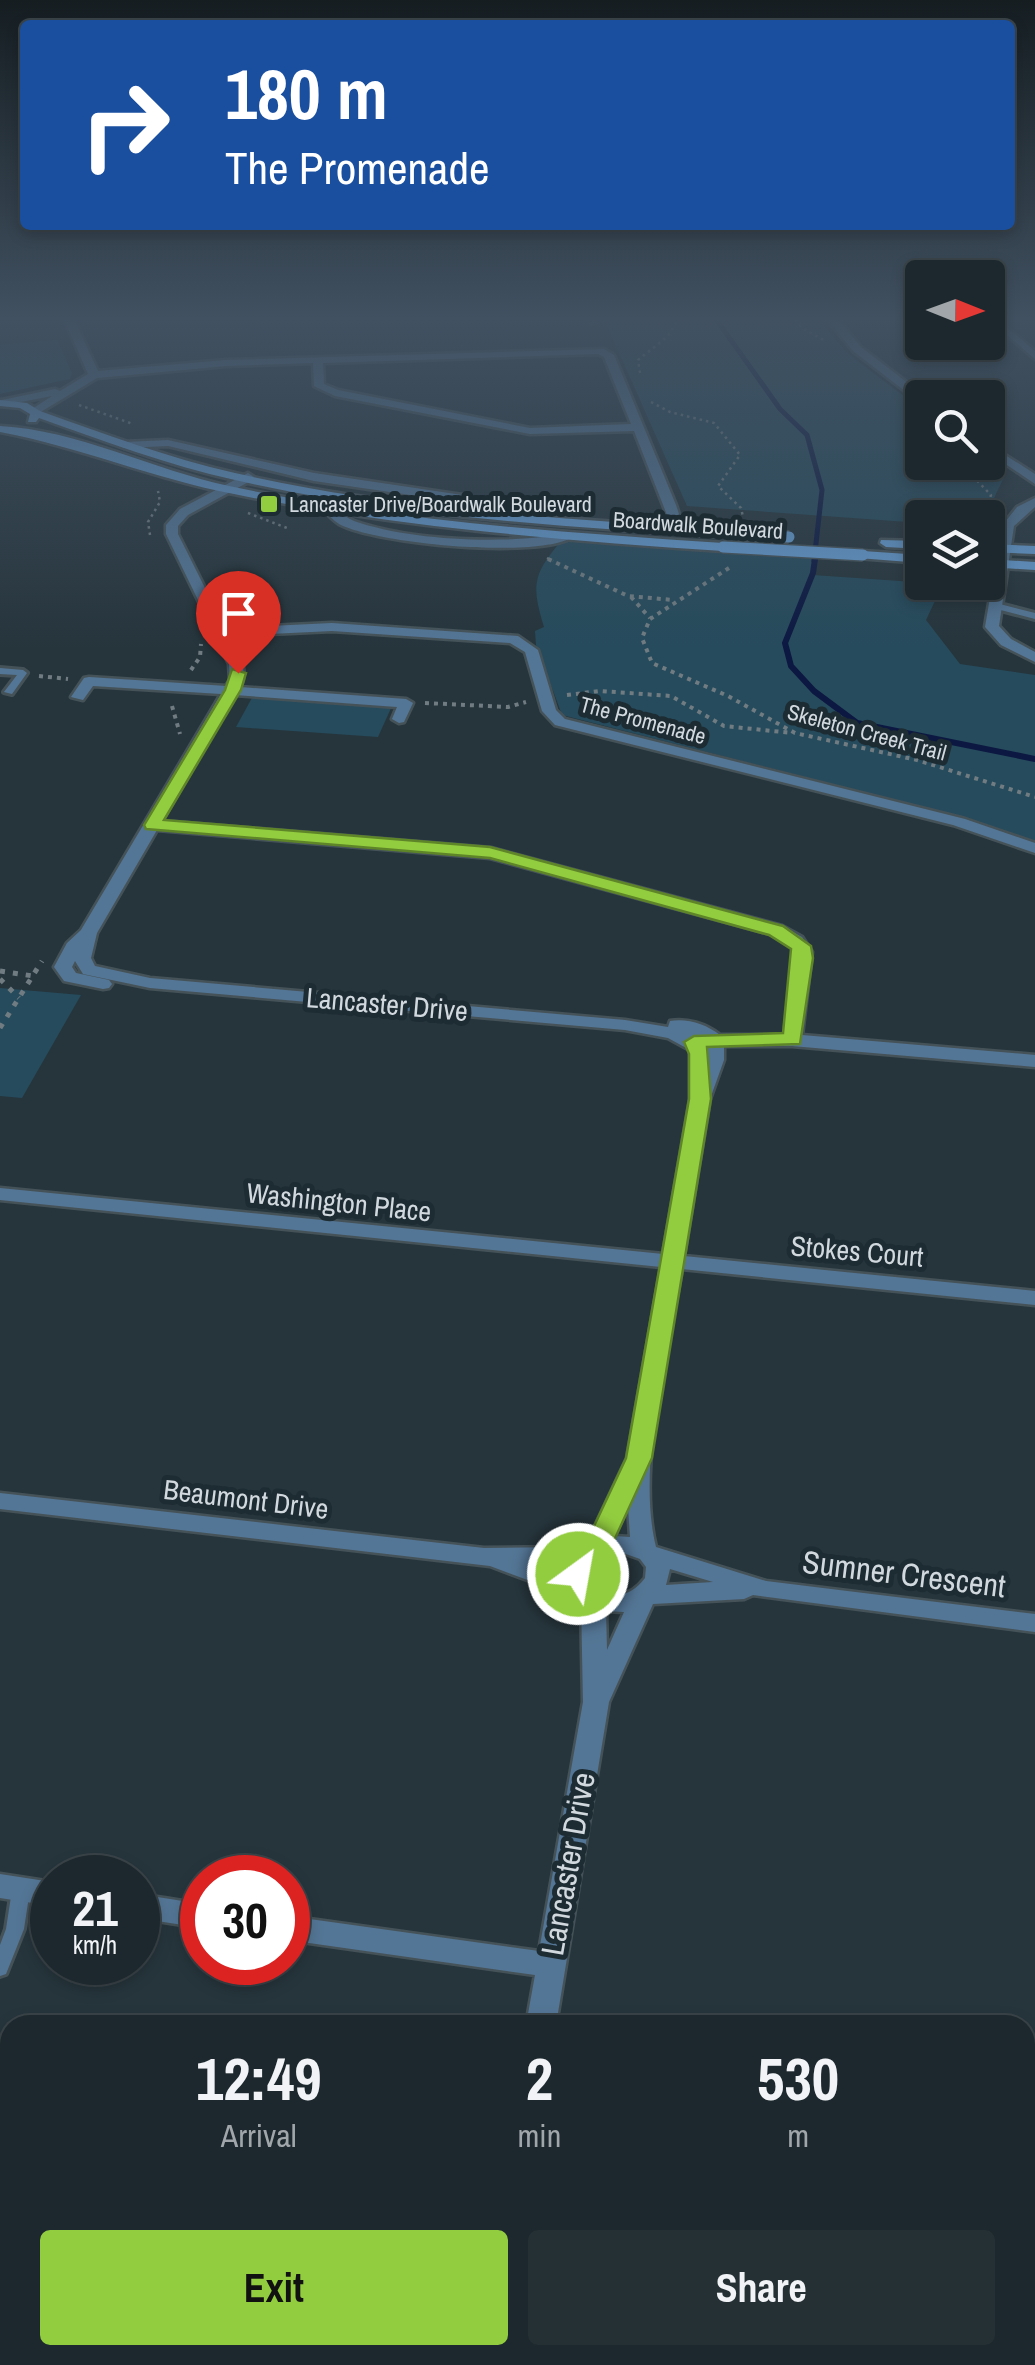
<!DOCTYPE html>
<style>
:root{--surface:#1c282d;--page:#253035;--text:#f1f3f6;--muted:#a0a6aa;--line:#3a4449;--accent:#92cd3f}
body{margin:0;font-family:"Archivo Narrow",sans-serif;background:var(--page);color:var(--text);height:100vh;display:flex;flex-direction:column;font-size:38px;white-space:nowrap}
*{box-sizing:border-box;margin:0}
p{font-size:32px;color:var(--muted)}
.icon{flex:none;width:55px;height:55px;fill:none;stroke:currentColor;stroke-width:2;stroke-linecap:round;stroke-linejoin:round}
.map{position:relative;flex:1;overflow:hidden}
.panel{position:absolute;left:0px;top:2015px;width:1035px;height:350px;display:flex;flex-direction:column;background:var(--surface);border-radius:30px 30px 0 0;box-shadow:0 5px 15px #0003,0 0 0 2px var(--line)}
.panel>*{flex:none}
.top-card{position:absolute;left:20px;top:20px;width:995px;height:210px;border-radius:10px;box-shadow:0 5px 15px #0003,0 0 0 2px var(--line);background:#1a4fa0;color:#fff;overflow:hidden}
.needle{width:65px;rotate:91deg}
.controls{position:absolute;left:905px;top:260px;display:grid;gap:20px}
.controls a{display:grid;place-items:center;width:100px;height:100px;border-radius:10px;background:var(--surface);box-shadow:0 5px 15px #0003,0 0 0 2px var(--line);font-size:50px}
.speed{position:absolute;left:30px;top:1855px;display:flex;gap:20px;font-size:50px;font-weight:700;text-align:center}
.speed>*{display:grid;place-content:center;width:130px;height:130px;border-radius:50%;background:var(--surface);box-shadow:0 5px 15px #0003,0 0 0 2px var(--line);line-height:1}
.speed small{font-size:25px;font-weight:400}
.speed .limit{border:15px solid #d22;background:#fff;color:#111}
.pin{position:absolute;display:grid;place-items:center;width:85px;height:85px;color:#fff;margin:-102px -42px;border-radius:50% 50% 50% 0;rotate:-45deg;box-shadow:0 0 10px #0007}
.pin .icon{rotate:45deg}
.me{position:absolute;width:110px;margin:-55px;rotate:32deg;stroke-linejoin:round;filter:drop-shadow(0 0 8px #0008)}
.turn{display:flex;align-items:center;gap:35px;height:210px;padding:0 40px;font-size:45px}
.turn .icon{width:130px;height:130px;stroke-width:2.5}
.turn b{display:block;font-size:70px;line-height:85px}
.eta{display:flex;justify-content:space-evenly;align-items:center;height:170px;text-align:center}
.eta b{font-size:60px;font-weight:700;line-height:70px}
.cta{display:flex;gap:20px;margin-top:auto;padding:20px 40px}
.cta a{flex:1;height:115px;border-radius:10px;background:var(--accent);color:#111;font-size:40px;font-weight:700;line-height:115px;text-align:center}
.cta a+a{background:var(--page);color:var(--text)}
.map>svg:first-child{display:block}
</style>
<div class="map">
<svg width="1035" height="2365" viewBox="0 0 1035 2365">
<rect width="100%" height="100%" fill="#26353c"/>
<path fill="#264b5c" d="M 604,319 L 818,319 L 846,352 L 922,410 L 922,462 L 988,462 L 988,459 L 1006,473 L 985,517 L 922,518 L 922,523 L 687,506 Z
M 57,340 L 72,373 L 70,379 L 0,394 L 0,345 Z
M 562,540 L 815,557 L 813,575 L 943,584 L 926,620 L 960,664 L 1035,675 L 1035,843 L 965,818 L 562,715 L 536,645 L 535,631 L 544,627 C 531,585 533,574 562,540 Z
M 253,696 L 392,706 L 378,737 L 236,727 Z
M 0,988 L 81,995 L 22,1098 L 0,1096 Z"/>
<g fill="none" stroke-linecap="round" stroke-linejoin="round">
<path stroke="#0c1842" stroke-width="5" d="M 716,319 L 780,409 L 807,435 L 822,490 L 814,561"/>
<path stroke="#0c1842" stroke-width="6" d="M 815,559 L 813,573 L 785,643 L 791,666 L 814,691 L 857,723 L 1035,759"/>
<g stroke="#455359" stroke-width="6">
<path id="service" d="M 589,319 L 595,319 L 596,322 L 591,323 Z
M 996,603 L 1035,613 L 1035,619 L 993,608 L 992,606 Z
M 0,668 L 23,670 L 27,673 L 12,694 L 4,692 L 17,675 L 0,674 Z
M 21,1883 L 27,1885 L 30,1890 L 24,1929 L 6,1974 L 0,1976 L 0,1945 L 6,1929 L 12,1890 L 15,1885 Z"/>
</g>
<g stroke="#455359" stroke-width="5">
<path id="minor" d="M 64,319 L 74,319 L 98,371 L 226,360 L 604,349 L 614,355 L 676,505 L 681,520 L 678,530 L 672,534 L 666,530 L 669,520 L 634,431 L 530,434 L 335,396 L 314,386 L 313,363 L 226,366 L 97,378 L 39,413 L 29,411 L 52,396 L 0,406 L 2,400 L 55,389 L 60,391 L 88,374 ZM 598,354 L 604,357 L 631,424 L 530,428 L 338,390 L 324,384 L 323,363 Z
M 827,319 L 838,319 L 861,347 L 927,398 L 922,398 L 922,402 L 918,401 L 853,351 Z
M 988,319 L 997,319 L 1035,351 L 1035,359 Z
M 168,440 L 314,473 L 469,496 L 500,516 L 490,519 L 466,503 L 314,481 L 168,446 L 124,448 L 118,445 L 124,442 Z
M 988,444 L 1035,474 L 1035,484 L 988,452 Z
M 248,473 L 254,477 L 252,480 L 188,515 L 178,526 L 178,534 L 225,628 L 332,623 L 518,636 L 538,650 L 556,710 L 565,719 L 965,819 L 1035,843 L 1035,853 L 953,825 L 555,725 L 542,711 L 525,652 L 510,643 L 332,631 L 229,636 C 237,652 250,670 240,687 L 406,699 L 413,703 L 404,722 L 399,723 L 392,719 L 397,707 L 235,695 L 162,821 L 491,848 L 782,926 L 802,937 L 812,952 L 802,1035 L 1035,1055 L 1035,1067 L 792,1046 L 724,1046 L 724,1060 L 710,1099 L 684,1256 L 1035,1291 L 1035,1305 L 682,1269 C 668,1350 636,1467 656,1547 L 766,1581 L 1035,1614 L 1035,1632 L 753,1595 L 744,1599 L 653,1604 L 609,1702 L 556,2025 L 526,2025 L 535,1975 L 288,1940 L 288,1916 L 539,1951 L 583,1702 L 581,1600 L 490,1566 L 0,1509 L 0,1493 L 484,1548 L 560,1547 L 588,1541 L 627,1458 L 661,1267 L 0,1200 L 0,1188 L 663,1254 L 690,1099 L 690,1050 L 668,1038 L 625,1030 L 150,988 L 83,974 L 75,961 L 72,967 L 76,973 L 109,980 L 112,984 L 109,988 L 103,989 L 64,981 L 54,967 L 67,943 L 81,930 L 221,694 L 93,686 L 83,700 L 71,697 L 84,678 L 89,677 L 226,686 L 230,680 L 229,664 L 166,534 L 166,525 L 180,509 ZM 157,830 L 490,858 L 770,934 L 790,944 L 794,952 L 784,1035 L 720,1035 C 706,1024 687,1018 670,1021 L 668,1027 L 625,1020 L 150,978 L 95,966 L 91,958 L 97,933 ZM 628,1507 L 630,1537 L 614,1536 ZM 623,1553 L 640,1559 L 646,1567 L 645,1578 C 627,1601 611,1598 592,1579 L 593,1563 L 603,1555 ZM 569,1563 L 568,1576 L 536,1565 ZM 670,1569 L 713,1582 L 666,1585 ZM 606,1611 L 624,1612 L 607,1650 Z
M 1035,498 L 1035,507 L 1014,526 L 999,626 L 1011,639 L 1035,652 L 1035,662 L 1001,645 L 985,627 L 1002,526 L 1017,507 Z
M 328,504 C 337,509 344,517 354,521 C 411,541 508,545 567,533 L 573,537 C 537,559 377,544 339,524 C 333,520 327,514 322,508 Z
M 0,1874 L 52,1882 L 52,1906 L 0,1898 Z
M 138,1894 L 202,1904 L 202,1928 L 138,1918 Z
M 447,2355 L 511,2355 L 511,2365 L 444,2365 Z"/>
</g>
<g stroke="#455359" stroke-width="5">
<path id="secondary" d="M 0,400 L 27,403 L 40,411 C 105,434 168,458 235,473 C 396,510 562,519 726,529 L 732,533 L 726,537 C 562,526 396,517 235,480 C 167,465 104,441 39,418 L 36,422 L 28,422 L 30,414 L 20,408 L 0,406 Z
M 0,426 C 78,430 153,470 229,486 C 391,521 558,532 723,543 L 729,547 L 723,551 C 559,540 395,527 234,494 C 155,479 80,447 0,432 Z
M 881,540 L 922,541 L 922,549 L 886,547 L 880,543 Z
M 988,544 L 1035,546 L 1035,554 L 988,552 Z
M 863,551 L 922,555 L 922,563 L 858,558 L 857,555 Z
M 988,559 L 1035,562 L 1035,570 L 988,567 Z"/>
</g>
<path stroke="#707c82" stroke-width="2.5" stroke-dasharray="2.5 4" stroke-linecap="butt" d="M 796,319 L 801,327 L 825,341
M 640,373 L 638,360 L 668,336 L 676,323 L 674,319
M 651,402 L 670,412 L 714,423 L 740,455 L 718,486 L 741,508 L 743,517
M 79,405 L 133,424
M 959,462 L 991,495 L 983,518
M 248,513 L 287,528
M 150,535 L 148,522 L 160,502 L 158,491
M 547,558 L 553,561"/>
<path stroke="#707c82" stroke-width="4" stroke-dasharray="4 5" stroke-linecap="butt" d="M 548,559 L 628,596 L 673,600
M 729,568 L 650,619 L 642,638 L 652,663 L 728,696 L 795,733 L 917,760 L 1035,797
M 631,597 L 650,618
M 191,670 L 200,657 L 201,644
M 39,676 L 68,679
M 567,695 L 600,691 L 671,696 L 724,726 L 792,733
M 425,703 L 508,707 L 526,702
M 172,706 L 180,734"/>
<path stroke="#707c82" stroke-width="5" stroke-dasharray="5 8" stroke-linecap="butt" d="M 0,971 L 33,976
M 0,979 L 19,998
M 0,1028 L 42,961"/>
<use href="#service" fill="#547696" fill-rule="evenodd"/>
<use href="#minor" fill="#547696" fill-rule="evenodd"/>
<use href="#secondary" fill="#659bcf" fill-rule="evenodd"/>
<g stroke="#455359" stroke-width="14" stroke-linecap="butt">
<path id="secondary-bridge" d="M 726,533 L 789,537
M 723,547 L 863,555"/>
</g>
<use href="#secondary-bridge" stroke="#659bcf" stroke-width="11"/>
</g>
<linearGradient id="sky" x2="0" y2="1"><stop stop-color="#151d21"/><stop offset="0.49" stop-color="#415161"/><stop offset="1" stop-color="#415161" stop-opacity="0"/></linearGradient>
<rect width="1035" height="650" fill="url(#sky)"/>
<path fill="#92cd3f" stroke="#5f8529" stroke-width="2.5" d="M 232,669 L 246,673 L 241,690 L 164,820 L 490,847 L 783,926 L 811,946 L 813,958 L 800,1044 L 707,1047 L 711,1099 L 652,1458 L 611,1547 L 597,1560 L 588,1581 L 568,1581 L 564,1574 L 576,1547 L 587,1541 L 626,1458 L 689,1099 L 689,1054 L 684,1042 L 694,1036 L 783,1033 L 791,949 L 769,935 L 490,858 L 146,829 L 144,825 L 225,690 Z"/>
<rect fill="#92cd3f" stroke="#1d2b32" stroke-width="4" x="259" y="494" width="20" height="20" rx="5"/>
<g text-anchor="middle" stroke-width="10" stroke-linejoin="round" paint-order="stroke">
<g font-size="22" fill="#d1d9de" stroke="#1d2b32" text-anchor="start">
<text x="289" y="512">Lancaster Drive/Boardwalk Boulevard</text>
</g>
<g font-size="22" fill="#d1d9de" stroke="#1d2b32">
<text transform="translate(698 525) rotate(4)" y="8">Boardwalk Boulevard</text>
<text transform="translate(643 720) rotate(15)" y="8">The Promenade</text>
<text transform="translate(867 732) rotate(15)" y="8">Skeleton Creek Trail</text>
</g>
<g font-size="28" fill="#d1d9de" stroke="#1d2b32">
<text transform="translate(387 1004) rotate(5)" y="10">Lancaster Drive</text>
<text transform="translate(339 1202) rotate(6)" y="10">Washington Place</text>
<text transform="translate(857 1251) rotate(5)" y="10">Stokes Court</text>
<text transform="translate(246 1499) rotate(7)" y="10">Beaumont Drive</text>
</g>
<g font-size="32" fill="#d1d9de" stroke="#1d2b32">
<text transform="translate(904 1574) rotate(7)" y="11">Sumner Crescent</text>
<text transform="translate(568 1864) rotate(-80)" y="11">Lancaster Drive</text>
</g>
</g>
</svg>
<div class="controls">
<a><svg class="needle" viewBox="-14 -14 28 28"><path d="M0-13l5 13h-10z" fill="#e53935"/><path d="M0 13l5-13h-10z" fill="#a0a6aa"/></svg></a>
<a><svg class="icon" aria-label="search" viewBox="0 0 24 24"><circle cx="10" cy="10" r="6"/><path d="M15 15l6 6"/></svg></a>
<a><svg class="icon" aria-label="layers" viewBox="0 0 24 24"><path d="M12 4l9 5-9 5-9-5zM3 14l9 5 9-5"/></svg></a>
</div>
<div class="speed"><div>21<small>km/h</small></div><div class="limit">30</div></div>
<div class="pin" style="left:238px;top:673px;background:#d93025"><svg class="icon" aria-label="arrive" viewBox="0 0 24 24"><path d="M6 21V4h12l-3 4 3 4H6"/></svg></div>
<svg class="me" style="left:578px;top:1574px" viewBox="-20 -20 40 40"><circle r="17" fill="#92cd3f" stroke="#fff" stroke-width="3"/><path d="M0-11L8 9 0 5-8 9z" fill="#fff"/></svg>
<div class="top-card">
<div class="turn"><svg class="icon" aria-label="right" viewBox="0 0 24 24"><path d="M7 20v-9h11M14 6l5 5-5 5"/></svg><div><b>180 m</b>The Promenade</div></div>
</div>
<section class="panel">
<div class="eta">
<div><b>12:49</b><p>Arrival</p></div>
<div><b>2</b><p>min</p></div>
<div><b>530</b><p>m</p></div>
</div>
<div class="cta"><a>Exit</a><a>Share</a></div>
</section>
</div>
